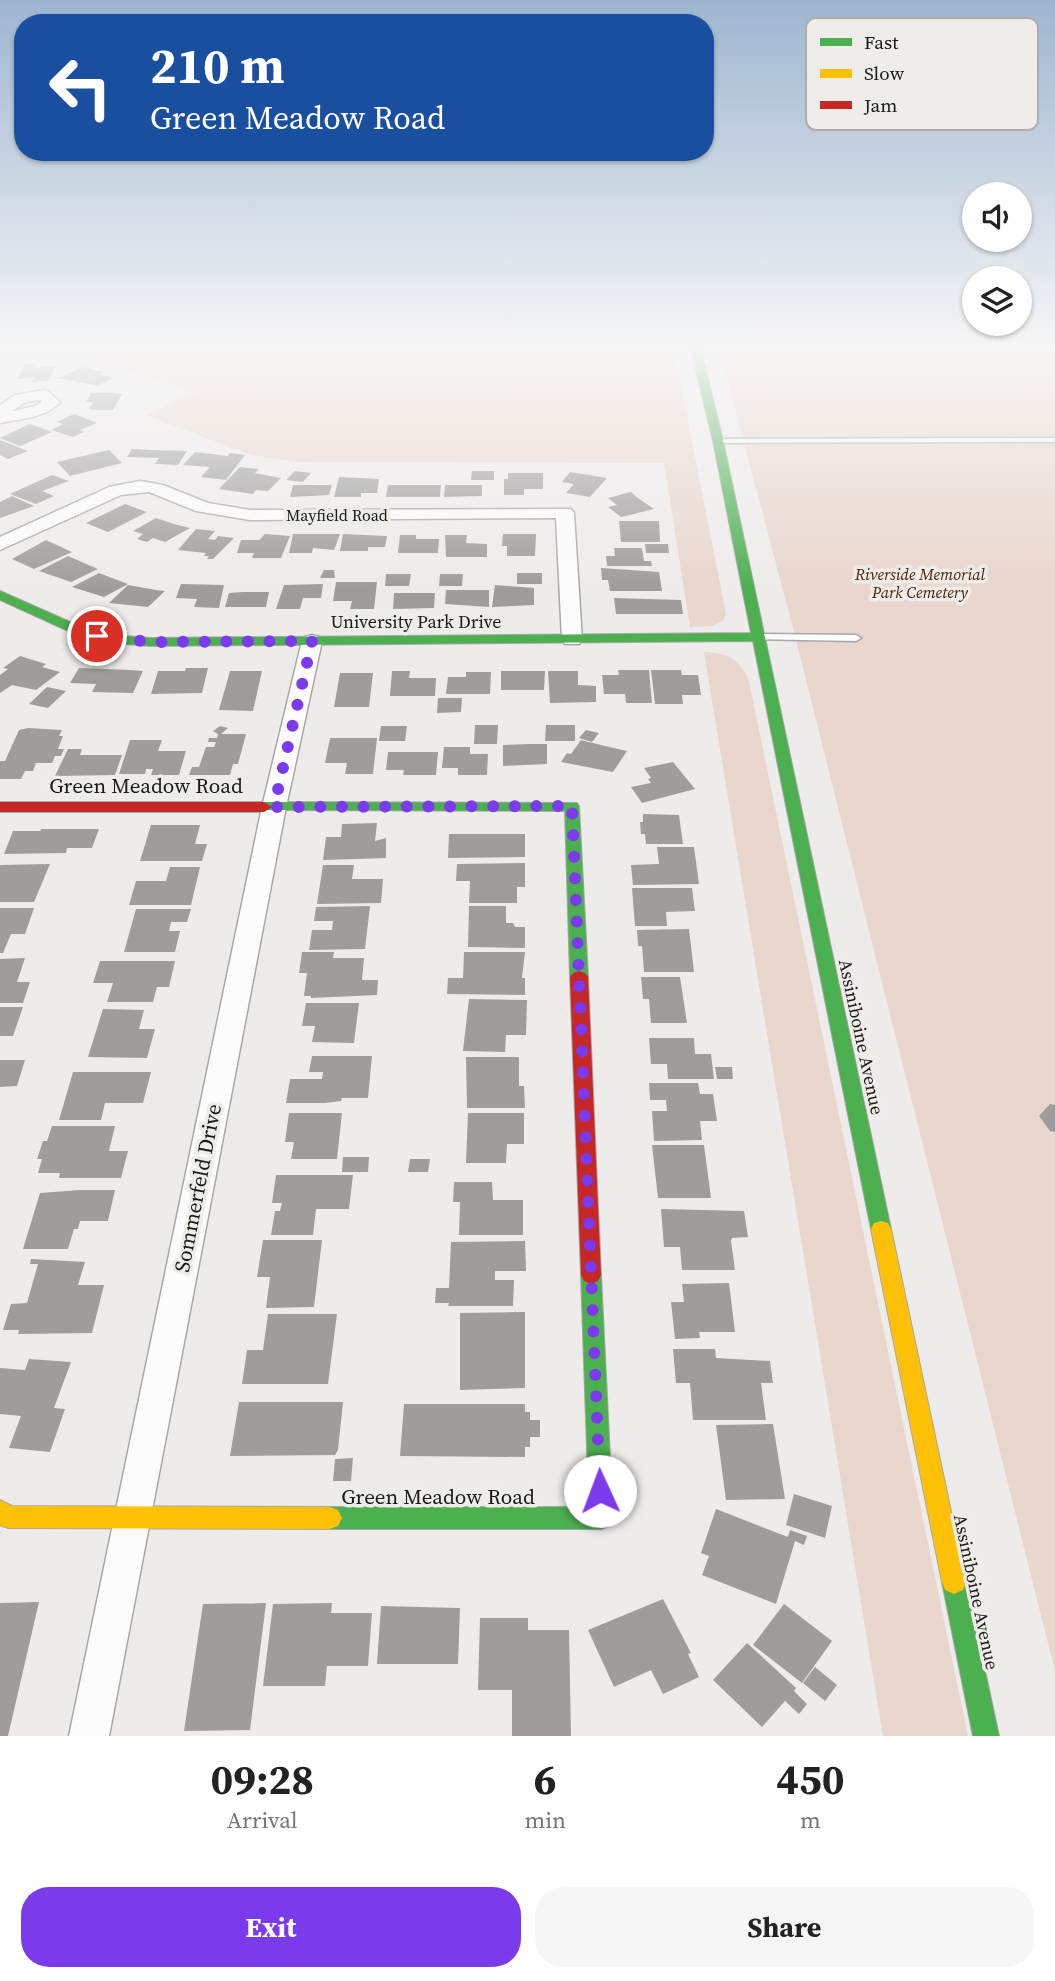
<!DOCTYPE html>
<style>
:root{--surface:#fff;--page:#f6f6f6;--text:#222;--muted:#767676;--accent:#7c3aed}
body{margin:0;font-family:"Source Serif 4",serif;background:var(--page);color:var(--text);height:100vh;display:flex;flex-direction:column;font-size:26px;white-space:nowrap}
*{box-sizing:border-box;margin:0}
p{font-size:23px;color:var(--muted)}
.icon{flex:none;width:38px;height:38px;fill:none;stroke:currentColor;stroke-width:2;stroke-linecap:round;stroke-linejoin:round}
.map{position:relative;height:1736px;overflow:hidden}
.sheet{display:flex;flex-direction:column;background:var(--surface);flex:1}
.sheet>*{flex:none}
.guide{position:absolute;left:14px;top:14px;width:700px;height:147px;border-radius:28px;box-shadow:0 2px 5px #0004;background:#1a4fa0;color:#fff;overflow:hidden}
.fabs{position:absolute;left:962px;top:182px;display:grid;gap:14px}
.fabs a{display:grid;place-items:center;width:70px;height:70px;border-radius:50%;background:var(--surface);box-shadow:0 2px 5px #0004;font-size:35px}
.pin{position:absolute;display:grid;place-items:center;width:60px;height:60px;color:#fff;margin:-30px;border:4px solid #fff;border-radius:50%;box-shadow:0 2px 7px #0007}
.me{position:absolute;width:77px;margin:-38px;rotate:358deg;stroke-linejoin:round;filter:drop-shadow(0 0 5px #0008)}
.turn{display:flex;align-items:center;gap:24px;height:147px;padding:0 21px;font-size:32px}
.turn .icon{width:91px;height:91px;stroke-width:2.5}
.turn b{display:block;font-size:49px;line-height:60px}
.eta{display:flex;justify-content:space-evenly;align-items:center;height:119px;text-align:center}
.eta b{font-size:42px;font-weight:700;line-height:49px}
.cta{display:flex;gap:14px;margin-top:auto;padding:14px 21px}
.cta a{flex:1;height:80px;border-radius:28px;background:var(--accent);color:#fff;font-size:28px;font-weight:700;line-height:80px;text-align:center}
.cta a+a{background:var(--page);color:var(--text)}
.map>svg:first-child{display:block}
</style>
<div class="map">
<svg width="1055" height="1736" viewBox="0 0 1055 1736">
<rect width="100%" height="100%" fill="#eeeceb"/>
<path fill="#e9d6cd" d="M 58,345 L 673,345 L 726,614 L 723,621 L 712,626 L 690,627 L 664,463 L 298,462 L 251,455 L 146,415 L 195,393 Z
M 718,345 L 1055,345 L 1055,1671 L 794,632 Z
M 704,652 C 729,654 734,655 748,677 L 968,1736 L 883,1736 Z"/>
<path fill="#9e9d9c" d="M 37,363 L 36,367 L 55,366 L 49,381 L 32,382 L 34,377 L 17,379 L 25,364 Z
M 83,367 L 104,372 L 100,374 L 113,378 L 97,386 L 59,378 Z
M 91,393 L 113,393 L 122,394 L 113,410 L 98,410 L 89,409 L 93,402 L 86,402 Z
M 74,414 L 97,423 L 80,430 L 84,432 L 73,437 L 51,430 L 63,424 L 57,422 Z
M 30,424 L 52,432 L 20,446 L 0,438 Z
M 0,440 L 28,451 L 8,459 L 0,455 Z
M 132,449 L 152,450 L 187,451 L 178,465 L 155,464 L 159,458 L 127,457 Z
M 109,450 L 122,463 L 70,476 L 57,462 Z
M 195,452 L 228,456 L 230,453 L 245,455 L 226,480 L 201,477 L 210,467 L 183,465 Z
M 240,467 L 259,469 L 255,473 L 281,478 L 268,491 L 256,490 L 253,494 L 219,489 Z
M 295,471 L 311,473 L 303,482 L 286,480 Z
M 472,471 L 494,471 L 494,480 L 471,480 Z
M 570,472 L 589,475 L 607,478 L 590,497 L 566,493 L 574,484 L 562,482 Z
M 508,473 L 543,473 L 543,489 L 524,489 L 524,495 L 504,495 L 504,479 L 508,479 Z
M 52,475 L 69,481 L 42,491 L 54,496 L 36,504 L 10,494 Z
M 339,477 L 379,479 L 377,493 L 361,493 L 361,497 L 334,497 Z
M 293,485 L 332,485 L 329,495 L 290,497 Z
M 388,485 L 441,485 L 440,497 L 386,497 Z
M 445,485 L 482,485 L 482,496 L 444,497 Z
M 631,492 L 638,498 L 654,509 L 621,517 L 608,507 L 617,505 L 608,498 Z
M 12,496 L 34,506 L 0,518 L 0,502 Z
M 125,504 L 147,512 L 108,532 L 86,523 Z
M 156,518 L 174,524 L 190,528 L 165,542 L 153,538 L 147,542 L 137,539 L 143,534 L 133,531 Z
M 619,521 L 659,521 L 660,542 L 621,542 Z
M 196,529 L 215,531 L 208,539 L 215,540 L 218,536 L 234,538 L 213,559 L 207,559 L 209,556 L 204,556 L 206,553 L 178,550 Z
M 265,534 L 290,536 L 281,558 L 252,558 L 254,553 L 237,553 L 241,540 L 259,540 Z
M 293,534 L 340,534 L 334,550 L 313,548 L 312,553 L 289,553 Z
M 343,534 L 387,536 L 385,547 L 368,547 L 368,551 L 340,551 Z
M 503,534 L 536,534 L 535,556 L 507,556 L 507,546 L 502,546 Z
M 400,535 L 416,535 L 416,539 L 439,539 L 438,553 L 398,553 Z
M 445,535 L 467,535 L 466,543 L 487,544 L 487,557 L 446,557 Z
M 46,540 L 72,552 L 34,569 L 12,559 Z
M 645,544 L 668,544 L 669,553 L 646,553 Z
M 614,548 L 642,548 L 644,561 L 651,561 L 652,566 L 607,566 L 606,556 L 615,556 Z
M 68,556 L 98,569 L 71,582 L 39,571 Z
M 601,568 L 659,572 L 662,591 L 610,591 L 608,580 L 602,580 Z
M 324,570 L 334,570 L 335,578 L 320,578 Z
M 99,573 L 112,578 L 128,584 L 104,597 L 72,587 Z
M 517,573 L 542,573 L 542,584 L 517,584 Z
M 386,574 L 411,574 L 409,586 L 385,586 Z
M 440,574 L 463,574 L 462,586 L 439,586 Z
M 336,582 L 377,582 L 374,609 L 350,609 L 352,601 L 333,601 Z
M 181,584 L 224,585 L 219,608 L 194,607 L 197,599 L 176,598 Z
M 323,584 L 321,598 L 303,598 L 300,609 L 276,609 L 284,585 Z
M 128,585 L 156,590 L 165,591 L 148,607 L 109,603 Z
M 495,585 L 534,588 L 534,605 L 492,607 Z
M 446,590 L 489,590 L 489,607 L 445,604 Z
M 243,592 L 269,592 L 266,607 L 225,607 L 229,593 Z
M 394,593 L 435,593 L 434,608 L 393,609 Z
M 614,598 L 681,600 L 683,614 L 616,614 Z
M 20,656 L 46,664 L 42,667 L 60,672 L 36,690 L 12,685 L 0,693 L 0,675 L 8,669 L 3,668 Z
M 79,668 L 130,670 L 143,671 L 133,693 L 92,692 L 96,684 L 70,683 Z
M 186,668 L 208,668 L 202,693 L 151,694 L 158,671 L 185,671 Z
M 618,670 L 649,670 L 652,703 L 626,703 L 625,694 L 604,694 L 602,675 L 619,675 Z
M 651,670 L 681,670 L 682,675 L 698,675 L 701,695 L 682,695 L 683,704 L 655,704 Z
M 230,671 L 262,671 L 253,711 L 219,710 Z
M 392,671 L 410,671 L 409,678 L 436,678 L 435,696 L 390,696 Z
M 501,671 L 545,671 L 544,690 L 501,690 Z
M 548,671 L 578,671 L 578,685 L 596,686 L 596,702 L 550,703 Z
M 466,672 L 491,672 L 490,694 L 446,694 L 448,677 L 466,677 Z
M 340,673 L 373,673 L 369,707 L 334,707 Z
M 47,687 L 66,691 L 48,708 L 29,704 Z
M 438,698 L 462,698 L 461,712 L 437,713 Z
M 475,725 L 498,725 L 497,744 L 474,744 Z
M 546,725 L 575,725 L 575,741 L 545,741 Z
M 220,726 L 228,728 L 221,734 L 246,734 L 238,764 L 233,764 L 230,775 L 189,775 L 192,767 L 199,767 L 206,747 L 214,747 L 216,742 L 208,742 L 209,738 L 217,738 L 218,734 L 213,731 Z
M 381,726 L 407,726 L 405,741 L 379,741 Z
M 28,728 L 62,730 L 59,736 L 63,736 L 58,749 L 64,749 L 61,756 L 55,756 L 52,763 L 36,763 L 33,771 L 25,771 L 21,779 L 0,779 L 0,761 L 5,761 L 19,730 Z
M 586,730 L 599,733 L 592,742 L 579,738 Z
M 330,738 L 377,738 L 373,774 L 345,774 L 347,763 L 325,763 Z
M 130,740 L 162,740 L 158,751 L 186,751 L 179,775 L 151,775 L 153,769 L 146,769 L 145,774 L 119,774 Z
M 581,740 L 605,746 L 627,751 L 613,772 L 561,762 L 567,753 L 571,754 Z
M 532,744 L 547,744 L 547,764 L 503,766 L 503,745 Z
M 444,747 L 470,747 L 470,754 L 488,754 L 487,775 L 458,775 L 458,768 L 442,768 Z
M 68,749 L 82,749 L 80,755 L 122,755 L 115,775 L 55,776 Z
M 388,752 L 438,752 L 436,775 L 403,775 L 404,770 L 386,770 Z
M 673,762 L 695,789 L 642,803 L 631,787 L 651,783 L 648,779 L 651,778 L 644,768 Z
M 643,814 L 679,815 L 683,844 L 646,844 L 645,834 L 641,834 L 640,822 L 643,822 Z
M 377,823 L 375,841 L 386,838 L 386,858 L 323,860 L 326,837 L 341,837 L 342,824 Z
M 151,825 L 200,825 L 195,844 L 207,844 L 202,861 L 140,861 Z
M 41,829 L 99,829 L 92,848 L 67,848 L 66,853 L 4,854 L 13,831 L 40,831 Z
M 449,834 L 525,834 L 525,857 L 448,858 Z
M 657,847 L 694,847 L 699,884 L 633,885 L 631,865 L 659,864 Z
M 525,863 L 525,887 L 517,887 L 517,903 L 469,903 L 470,881 L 456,881 L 457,864 Z
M 50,864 L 34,902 L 0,902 L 0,865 Z
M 323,865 L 354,865 L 352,879 L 383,879 L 381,903 L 317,904 Z
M 170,867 L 200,867 L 191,905 L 129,905 L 136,881 L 166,881 Z
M 632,888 L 692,888 L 695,911 L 666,912 L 667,926 L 635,926 Z
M 370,906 L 365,949 L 309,950 L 312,930 L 332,930 L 333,921 L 314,921 L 316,907 Z
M 469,906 L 506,906 L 506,923 L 513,923 L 515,927 L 525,927 L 525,948 L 468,947 Z
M 0,908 L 34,908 L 25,934 L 11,934 L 3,953 L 0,953 Z
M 136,909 L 191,909 L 187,922 L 171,922 L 169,931 L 180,931 L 175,952 L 124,952 Z
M 689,929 L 694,972 L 644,972 L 642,946 L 638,946 L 637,930 Z
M 302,952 L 334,952 L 333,958 L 364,958 L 362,980 L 378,980 L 377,995 L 311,998 L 311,996 L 304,996 L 307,973 L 299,973 Z
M 464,952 L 525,952 L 522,978 L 525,978 L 525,995 L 447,994 L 448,978 L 463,978 Z
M 25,958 L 17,982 L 30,982 L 23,1003 L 0,1003 L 0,959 Z
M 100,961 L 175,961 L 169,987 L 157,987 L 153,1002 L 107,1002 L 113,983 L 93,983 Z
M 641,977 L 680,977 L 687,1023 L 651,1023 L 649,999 L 643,999 Z
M 469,999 L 527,1000 L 526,1035 L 506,1035 L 505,1052 L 463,1051 Z
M 306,1003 L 359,1003 L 354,1043 L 312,1042 L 315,1026 L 302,1026 Z
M 0,1007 L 23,1007 L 13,1036 L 0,1036 Z
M 103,1009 L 144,1010 L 139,1029 L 155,1029 L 147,1058 L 88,1057 Z
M 649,1038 L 694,1038 L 695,1054 L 711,1054 L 714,1079 L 668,1079 L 667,1064 L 651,1064 Z
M 312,1056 L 372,1056 L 368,1098 L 342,1098 L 341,1101 L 325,1103 L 286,1103 L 290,1079 L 322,1079 L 323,1072 L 309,1072 Z
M 466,1057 L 519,1057 L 519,1086 L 524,1086 L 525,1108 L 467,1108 Z
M 0,1060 L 25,1060 L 17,1086 L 0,1087 Z
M 715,1067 L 732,1067 L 733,1079 L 717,1079 Z
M 73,1072 L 151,1072 L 143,1103 L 105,1103 L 101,1120 L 59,1120 Z
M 649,1083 L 698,1083 L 700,1094 L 713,1094 L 717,1121 L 700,1121 L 702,1140 L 654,1141 L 652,1111 L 667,1111 L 666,1100 L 650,1100 Z
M 1050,1104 L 1055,1105 L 1055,1132 L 1050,1131 L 1039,1116 Z
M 289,1113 L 342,1113 L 337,1159 L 291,1159 L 294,1142 L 285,1142 Z
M 468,1113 L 524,1113 L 524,1144 L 507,1144 L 506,1163 L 466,1163 Z
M 52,1126 L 115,1126 L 109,1151 L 128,1151 L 121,1178 L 59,1178 L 60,1173 L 38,1173 L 42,1159 L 37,1159 L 43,1141 L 47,1141 Z
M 652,1145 L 704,1145 L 711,1198 L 658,1198 Z
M 343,1157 L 369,1157 L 368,1172 L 342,1172 Z
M 410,1159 L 430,1159 L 428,1172 L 408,1172 Z
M 276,1175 L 353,1175 L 349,1209 L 316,1209 L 313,1235 L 271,1235 L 275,1211 L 280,1211 L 282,1203 L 272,1203 Z
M 454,1182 L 492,1182 L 493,1200 L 523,1200 L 523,1235 L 459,1235 L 460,1202 L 453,1202 Z
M 80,1190 L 115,1190 L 108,1221 L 80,1221 L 78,1229 L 74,1229 L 68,1249 L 23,1249 L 40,1193 Z
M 661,1209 L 744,1211 L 748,1237 L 732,1238 L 731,1241 L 735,1270 L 682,1270 L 680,1247 L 664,1247 Z
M 263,1240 L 322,1240 L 314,1307 L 266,1308 L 270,1277 L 257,1277 Z
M 525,1241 L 526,1271 L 495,1271 L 495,1280 L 514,1280 L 513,1306 L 448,1306 L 449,1303 L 435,1303 L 436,1288 L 449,1288 L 451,1242 Z
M 31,1259 L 85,1262 L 78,1285 L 104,1285 L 92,1333 L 18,1334 L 19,1330 L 3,1330 L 11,1304 L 27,1303 L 38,1264 L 30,1264 Z
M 729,1283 L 735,1332 L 699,1332 L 700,1338 L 675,1339 L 671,1302 L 684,1302 L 682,1284 Z
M 525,1312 L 525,1388 L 460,1390 L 460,1313 Z
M 268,1314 L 337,1314 L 328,1384 L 242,1384 L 247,1350 L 263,1350 Z
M 673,1349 L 715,1349 L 716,1358 L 770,1361 L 773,1383 L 761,1383 L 766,1420 L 693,1420 L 690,1383 L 676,1383 Z
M 29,1359 L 71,1362 L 54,1408 L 65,1409 L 50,1452 L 9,1448 L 21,1416 L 0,1414 L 0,1368 L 25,1370 Z
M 239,1402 L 343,1402 L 338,1450 L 335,1455 L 230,1456 Z
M 404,1404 L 525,1404 L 525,1412 L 530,1412 L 530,1420 L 540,1420 L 540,1437 L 530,1437 L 530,1447 L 525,1447 L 525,1457 L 400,1456 Z
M 773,1424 L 785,1499 L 726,1500 L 716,1425 Z
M 353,1458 L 351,1481 L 333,1481 L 335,1459 Z
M 794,1494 L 832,1506 L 825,1538 L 786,1525 Z
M 716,1509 L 788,1537 L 790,1530 L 807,1536 L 804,1545 L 795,1541 L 776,1604 L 702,1575 L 709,1556 L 701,1553 Z
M 663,1599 L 691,1653 L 688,1654 L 699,1677 L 663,1694 L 651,1670 L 614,1687 L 588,1630 Z
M 39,1602 L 8,1736 L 0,1736 L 0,1603 Z
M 266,1603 L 250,1730 L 184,1731 L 203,1604 Z
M 332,1603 L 331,1613 L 372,1613 L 368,1666 L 327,1666 L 325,1686 L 263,1686 L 273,1604 Z
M 784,1604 L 832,1641 L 802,1683 L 753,1645 Z
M 381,1606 L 460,1608 L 458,1664 L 377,1664 Z
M 480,1618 L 528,1618 L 528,1630 L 569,1630 L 571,1736 L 512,1736 L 512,1690 L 478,1690 Z
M 747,1643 L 796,1688 L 794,1691 L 807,1704 L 799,1714 L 785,1701 L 762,1727 L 713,1680 Z
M 815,1667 L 837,1685 L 825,1701 L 803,1683 Z"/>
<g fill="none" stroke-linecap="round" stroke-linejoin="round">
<g stroke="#a9a8a7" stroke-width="3">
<path id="lane" d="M 1055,438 L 1055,442 L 718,443 L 714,441 L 718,439 Z
M 758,634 L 856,635 L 861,638 L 856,641 L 754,639 L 753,637 Z"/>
</g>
<g stroke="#a9a8a7" stroke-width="3">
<path id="street" d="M 44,390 L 49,392 L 60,402 C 46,418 20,419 0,423 L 0,405 L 15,395 ZM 41,400 L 42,402 L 35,406 L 13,411 L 25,402 Z
M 140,481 L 163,485 L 208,503 L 250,510 L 571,509 L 574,513 L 582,640 L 579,644 L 565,644 L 562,640 L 556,518 L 250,520 L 196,511 L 149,492 L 121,495 L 0,550 L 0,537 L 109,487 Z
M 312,635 L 319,637 L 322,641 L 286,807 L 109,1736 L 69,1736 L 262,807 L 302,641 L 305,637 Z"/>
</g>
<g stroke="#a9a8a7" stroke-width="2">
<path id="fast" d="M 690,345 L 700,345 L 723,441 L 891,1229 L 888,1235 L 881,1237 L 874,1235 L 871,1229 L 753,641 L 150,646 L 112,643 L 77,635 L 0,600 L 0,591 L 86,629 L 112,635 L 150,638 L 751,633 L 713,441 Z
M 264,802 L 577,803 L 579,806 L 588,977 L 585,981 L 573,981 L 570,977 L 565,811 L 259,810 L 256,807 L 259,804 Z
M 591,1266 L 598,1269 L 601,1275 L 613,1518 L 609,1526 L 601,1529 L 330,1529 L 322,1526 L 318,1518 L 322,1510 L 330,1507 L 589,1507 L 581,1275 L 584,1269 Z
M 954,1570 L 963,1574 L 966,1582 L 999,1736 L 973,1736 L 942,1582 L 945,1574 Z"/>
</g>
<g stroke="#a9a8a7" stroke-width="2">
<path id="slow" d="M 881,1221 L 888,1223 L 891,1229 L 966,1582 L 963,1590 L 954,1594 L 945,1590 L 942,1582 L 871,1229 L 874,1223 Z
M 0,1500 L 12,1506 L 330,1507 L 338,1510 L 342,1518 L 338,1526 L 330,1529 L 8,1528 L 0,1525 Z"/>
</g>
<g stroke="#a9a8a7" stroke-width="2">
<path id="jam" d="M 0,802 L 264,802 L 272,807 L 264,812 L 0,812 Z
M 579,971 L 585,973 L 588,977 L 601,1275 L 598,1281 L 591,1284 L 584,1281 L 581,1275 L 570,977 L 573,973 Z"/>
</g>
<use href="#lane" fill="#fcfcfc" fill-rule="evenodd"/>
<use href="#street" fill="#fcfcfc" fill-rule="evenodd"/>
<use href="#fast" fill="#4caf50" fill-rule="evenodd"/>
<use href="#slow" fill="#ffc107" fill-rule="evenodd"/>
<use href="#jam" fill="#c62828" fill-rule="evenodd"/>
</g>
<linearGradient id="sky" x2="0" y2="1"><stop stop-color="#9eb5d0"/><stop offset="0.59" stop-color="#f7f6f6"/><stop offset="1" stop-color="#f7f6f6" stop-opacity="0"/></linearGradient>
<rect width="1055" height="589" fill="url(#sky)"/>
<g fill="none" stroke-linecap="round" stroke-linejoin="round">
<path stroke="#7c3aed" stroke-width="12" stroke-dasharray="0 21.6" d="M 97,636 L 150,642 L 312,641 L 274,807 L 572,806 L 600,1491"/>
</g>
<g text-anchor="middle" stroke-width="7" stroke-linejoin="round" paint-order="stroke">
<g font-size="16" fill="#1b1a19" stroke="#efecea">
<text x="337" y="521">Mayfield Road</text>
</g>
<g font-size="16" font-style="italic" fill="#4d2105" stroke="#efecea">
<text x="920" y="580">Riverside Memorial<tspan x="920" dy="18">Park Cemetery</tspan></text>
</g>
<g font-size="18" fill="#1b1a19" stroke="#efecea">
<text x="416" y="628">University Park Drive</text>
<text transform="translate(861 1037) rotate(78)" y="6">Assiniboine Avenue</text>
<text transform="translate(976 1592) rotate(78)" y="6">Assiniboine Avenue</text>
</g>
<g font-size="21" fill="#1b1a19" stroke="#efecea">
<text x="146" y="793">Green Meadow Road</text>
<text transform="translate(198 1188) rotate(-79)" y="7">Sommerfeld Drive</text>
<text x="438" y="1504">Green Meadow Road</text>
</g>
</g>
<rect x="806" y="18" width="232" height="112" rx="10" fill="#efecea" stroke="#afadab" stroke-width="2"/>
<rect x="820" y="38" width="32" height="8" fill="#4caf50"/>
<rect x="820" y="69" width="32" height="9" fill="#ffc107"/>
<rect x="820" y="101" width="32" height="8" fill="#c62828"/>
<g font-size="19" fill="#1b1a19">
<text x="864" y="49">Fast</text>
<text x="864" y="80">Slow</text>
<text x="864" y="112">Jam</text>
</g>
</svg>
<div class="fabs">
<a><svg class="icon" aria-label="sound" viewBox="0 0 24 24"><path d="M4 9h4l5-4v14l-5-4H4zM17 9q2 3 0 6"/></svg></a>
<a><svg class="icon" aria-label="layers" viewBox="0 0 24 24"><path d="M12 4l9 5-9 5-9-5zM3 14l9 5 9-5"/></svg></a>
</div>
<div class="pin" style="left:97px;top:636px;background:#d93025"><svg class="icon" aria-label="arrive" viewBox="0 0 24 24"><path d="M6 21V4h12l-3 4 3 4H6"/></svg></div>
<svg class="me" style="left:600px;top:1491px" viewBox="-20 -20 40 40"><circle r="19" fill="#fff"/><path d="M0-13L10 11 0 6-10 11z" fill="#7c3aed"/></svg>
<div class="guide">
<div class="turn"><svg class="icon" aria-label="left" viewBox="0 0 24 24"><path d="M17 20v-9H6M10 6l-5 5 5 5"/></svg><div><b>210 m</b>Green Meadow Road</div></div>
</div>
</div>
<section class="sheet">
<div class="eta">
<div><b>09:28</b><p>Arrival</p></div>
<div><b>6</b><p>min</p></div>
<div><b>450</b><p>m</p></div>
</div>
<div class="cta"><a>Exit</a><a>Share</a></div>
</section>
